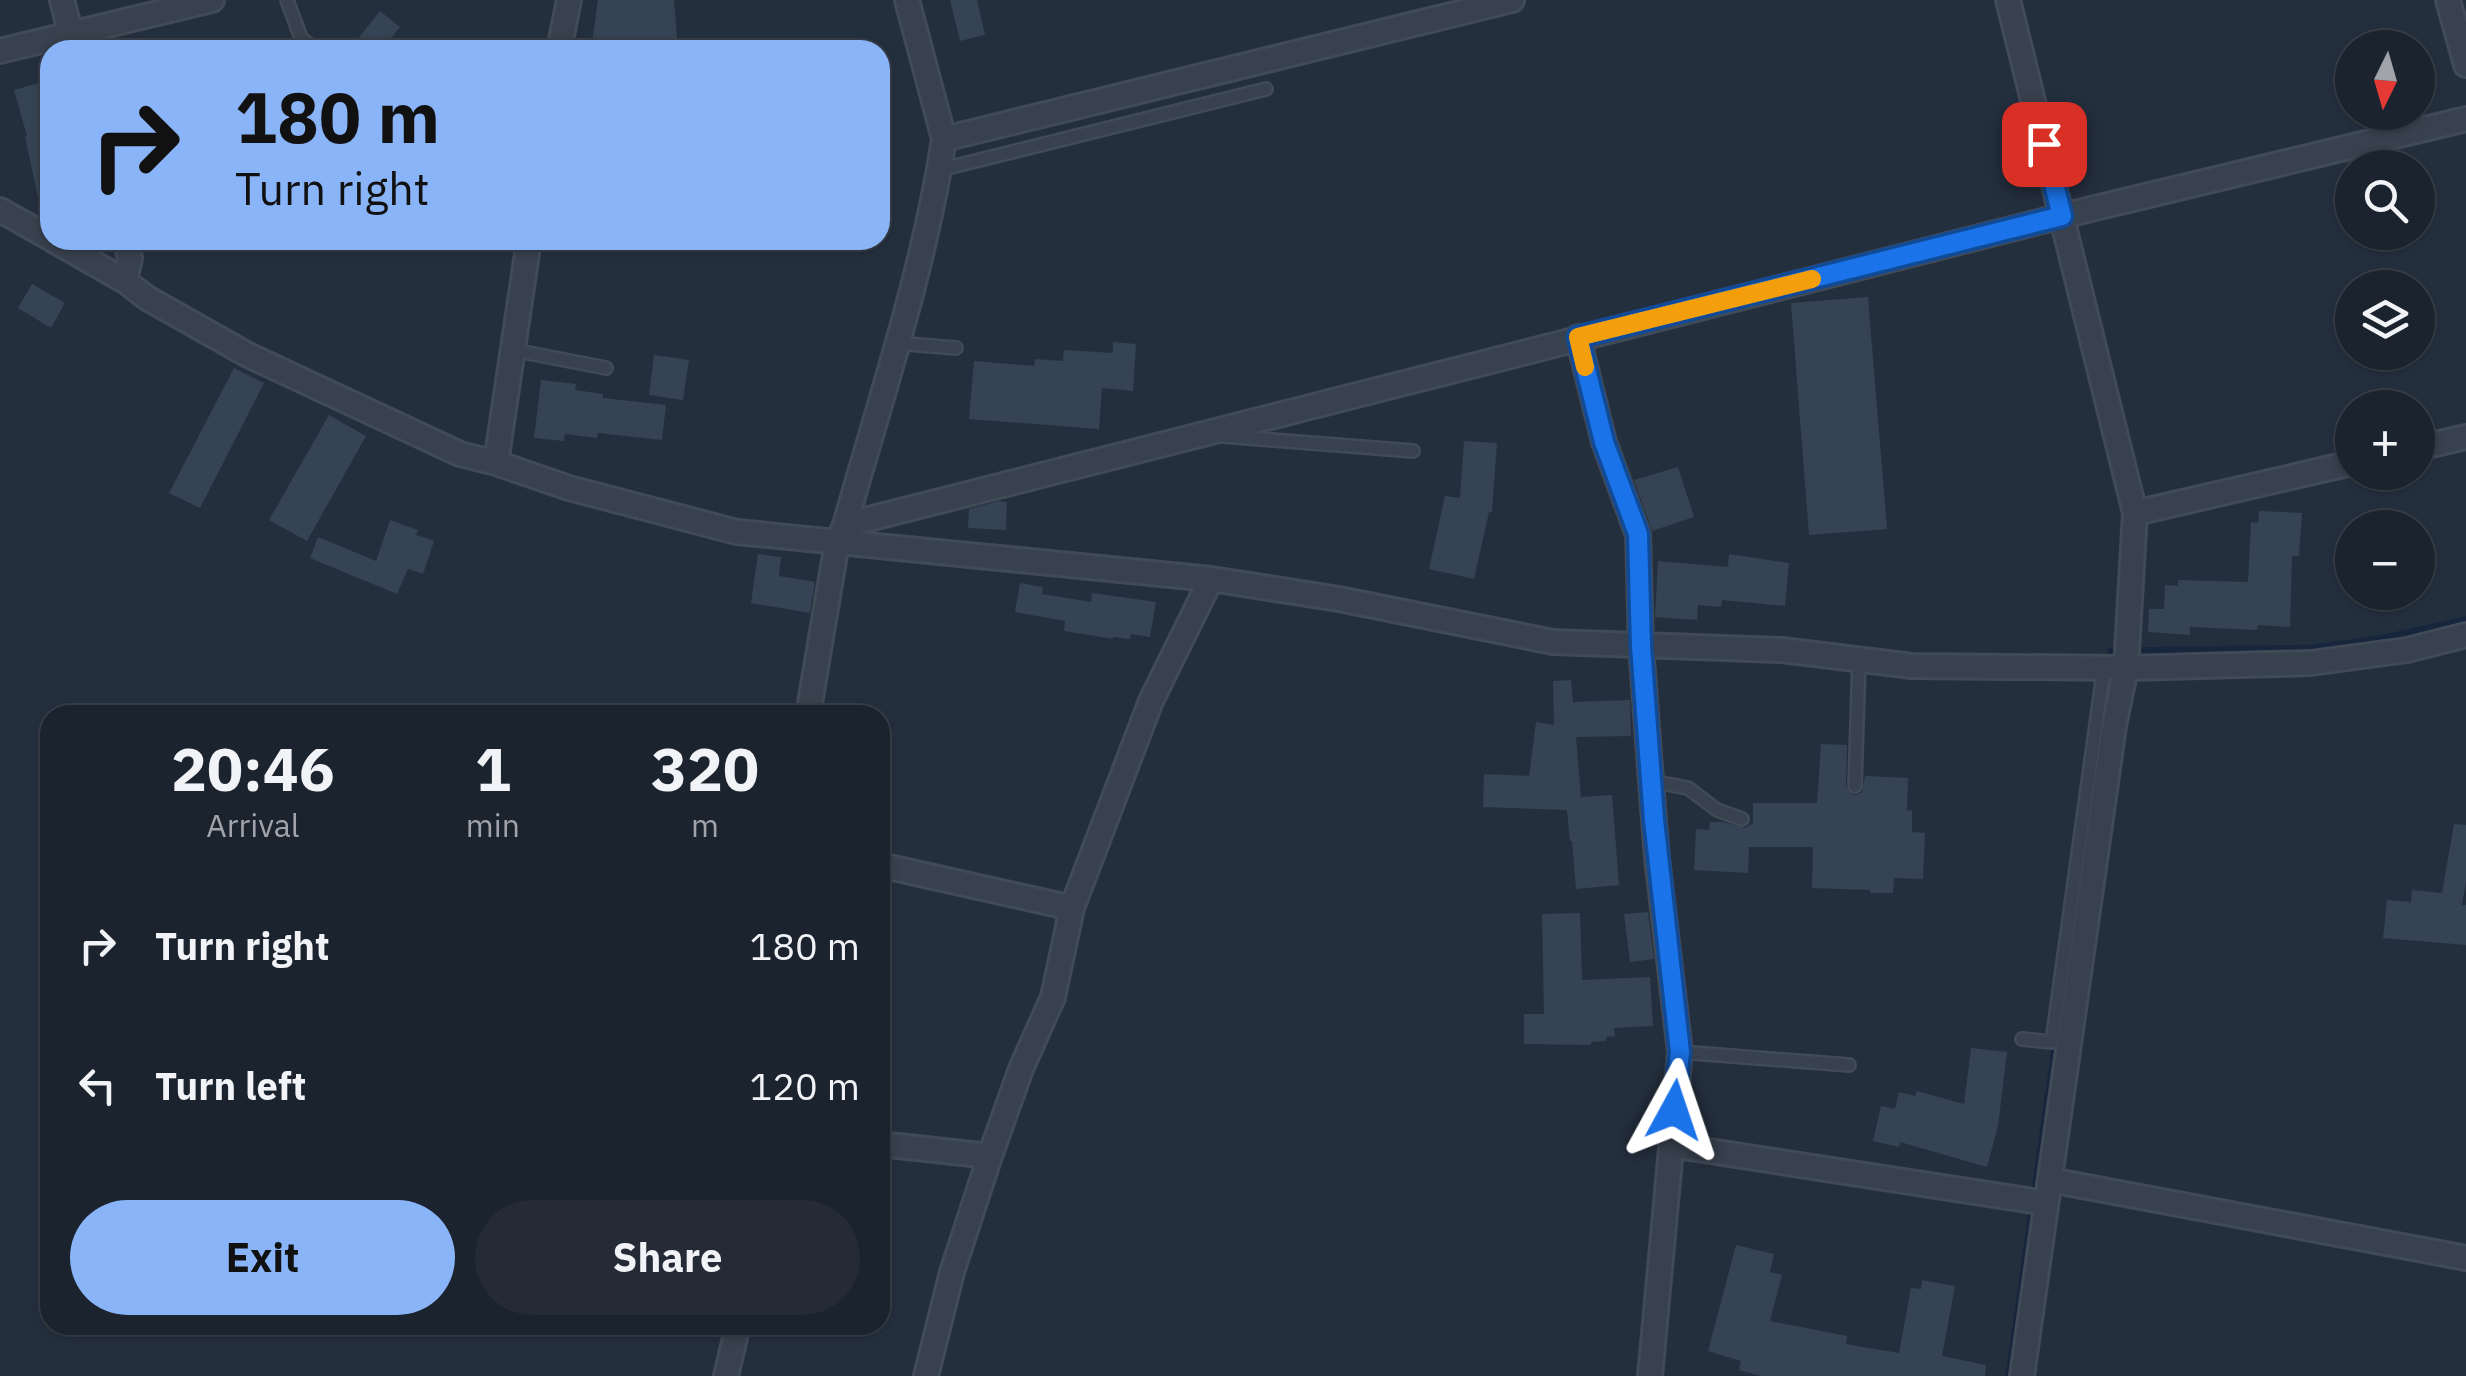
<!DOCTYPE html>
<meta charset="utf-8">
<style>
:root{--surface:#1b232e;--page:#242b36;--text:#f1f3f6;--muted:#a0a4aa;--line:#39404a;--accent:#8ab4f8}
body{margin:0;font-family:"IBM Plex Sans",sans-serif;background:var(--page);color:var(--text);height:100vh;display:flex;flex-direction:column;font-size:38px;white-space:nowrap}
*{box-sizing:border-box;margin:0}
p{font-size:32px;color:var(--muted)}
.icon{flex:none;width:55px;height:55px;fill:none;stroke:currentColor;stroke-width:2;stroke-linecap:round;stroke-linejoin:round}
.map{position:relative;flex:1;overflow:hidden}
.sheet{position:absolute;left:40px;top:705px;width:850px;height:630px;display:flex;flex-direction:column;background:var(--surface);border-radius:30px;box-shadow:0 2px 8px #0004,0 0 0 2px var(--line)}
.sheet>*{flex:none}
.guide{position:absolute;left:40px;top:40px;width:850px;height:210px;border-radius:30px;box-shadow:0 2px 8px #0004,0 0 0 2px var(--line);background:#8ab4f8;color:#111;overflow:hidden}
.needle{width:65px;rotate:185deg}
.controls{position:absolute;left:2335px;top:30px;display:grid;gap:20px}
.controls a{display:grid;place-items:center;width:100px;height:100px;border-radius:50%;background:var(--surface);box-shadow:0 2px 8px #0004,0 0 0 2px var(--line);font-size:50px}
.pin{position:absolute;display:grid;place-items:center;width:85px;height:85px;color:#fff;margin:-42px;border-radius:20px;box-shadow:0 5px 15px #0006}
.me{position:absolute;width:110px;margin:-55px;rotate:5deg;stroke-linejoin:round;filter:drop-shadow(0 0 8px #0008)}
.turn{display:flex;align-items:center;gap:35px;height:210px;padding:0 30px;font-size:45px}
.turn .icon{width:130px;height:130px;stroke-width:2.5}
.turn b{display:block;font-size:70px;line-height:85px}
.eta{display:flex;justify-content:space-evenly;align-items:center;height:170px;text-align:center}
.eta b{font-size:60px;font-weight:700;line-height:70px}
.primary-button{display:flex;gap:20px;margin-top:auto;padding:20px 30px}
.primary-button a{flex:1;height:115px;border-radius:60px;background:var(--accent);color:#111;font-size:40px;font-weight:700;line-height:115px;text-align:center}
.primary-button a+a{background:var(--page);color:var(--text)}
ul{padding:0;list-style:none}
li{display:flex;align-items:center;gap:30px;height:140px;padding:0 30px}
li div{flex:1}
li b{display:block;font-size:38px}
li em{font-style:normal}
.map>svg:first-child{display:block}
</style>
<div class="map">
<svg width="2466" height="1376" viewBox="0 0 2466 1376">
<rect width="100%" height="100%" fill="#242f3e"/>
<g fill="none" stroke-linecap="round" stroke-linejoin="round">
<path stroke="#17263c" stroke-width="9" d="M 2097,761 L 2112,652 L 2314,649 L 2379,640 L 2466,621
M 2010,1376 L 2058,1034"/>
</g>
<path fill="#364354" d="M 598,0 L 674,0 L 678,50 L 591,50 Z
M 950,0 L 977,0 L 985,35 L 960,41 Z
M 380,11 L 400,27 L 382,50 L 349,50 Z
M 50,80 L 50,206 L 40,207 L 25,137 L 27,136 L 14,90 Z
M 32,284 L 65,303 L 51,328 L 18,308 Z
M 1868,297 L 1887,529 L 1809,535 L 1791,303 Z
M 1113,342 L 1136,344 L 1133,391 L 1102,388 L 1099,429 L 969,419 L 974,361 L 1034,366 L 1035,359 L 1063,361 L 1064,350 L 1113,353 Z
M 654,355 L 689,360 L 683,400 L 649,395 Z
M 234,368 L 264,383 L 200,508 L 169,493 Z
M 541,380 L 576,384 L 575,390 L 603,394 L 603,398 L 666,405 L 662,440 L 598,433 L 597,438 L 565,434 L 564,441 L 534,438 Z
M 329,415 L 366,436 L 307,541 L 269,520 Z
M 1464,441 L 1497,443 L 1492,512 L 1489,512 L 1474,579 L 1429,569 L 1445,496 L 1460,498 Z
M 1678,467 L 1694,517 L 1652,531 L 1634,480 Z
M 999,501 L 1007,502 L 1006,530 L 968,528 L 969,509 Z
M 2259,511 L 2302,513 L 2299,556 L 2292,556 L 2290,627 L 2258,625 L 2257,630 L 2190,627 L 2190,635 L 2148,632 L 2149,609 L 2164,609 L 2165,585 L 2178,586 L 2178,580 L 2248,582 L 2251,522 L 2258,523 Z
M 390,520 L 418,530 L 416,535 L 434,541 L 423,574 L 408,569 L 397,594 L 310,558 L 318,537 L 376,561 Z
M 758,554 L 781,557 L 779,576 L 815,582 L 810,613 L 751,603 Z
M 1729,554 L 1789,563 L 1785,606 L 1722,600 L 1721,607 L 1698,605 L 1697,620 L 1655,617 L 1658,561 L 1728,567 Z
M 1020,583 L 1043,587 L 1042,594 L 1091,602 L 1092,593 L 1156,602 L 1150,637 L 1131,634 L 1130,639 L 1113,637 L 1113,639 L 1064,631 L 1065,621 L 1015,612 Z
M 1571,680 L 1573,702 L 1630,700 L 1631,736 L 1576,737 L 1581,797 L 1612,795 L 1619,885 L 1576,889 L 1572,841 L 1570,841 L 1567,810 L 1483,807 L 1484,774 L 1529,776 L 1536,722 L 1554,725 L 1553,681 Z
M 1821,744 L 1847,745 L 1846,786 L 1851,794 L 1856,795 L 1862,792 L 1865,776 L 1908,778 L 1907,811 L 1912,810 L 1912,832 L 1925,833 L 1923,879 L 1894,878 L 1893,893 L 1870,893 L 1870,890 L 1812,888 L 1813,847 L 1749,847 L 1748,873 L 1694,870 L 1696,829 L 1709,830 L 1710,822 L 1723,822 L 1745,828 L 1753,823 L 1753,803 L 1817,803 Z
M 2454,824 L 2466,825 L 2466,881 L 2462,905 L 2466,905 L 2466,945 L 2383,938 L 2387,900 L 2411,902 L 2412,890 L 2442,893 Z
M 1648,912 L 1654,959 L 1630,962 L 1624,914 Z
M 1580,913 L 1582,980 L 1650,977 L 1653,1026 L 1614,1028 L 1615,1036 L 1606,1037 L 1606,1041 L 1591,1042 L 1591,1045 L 1524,1044 L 1524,1014 L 1544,1014 L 1542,914 Z
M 1971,1048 L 2007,1052 L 1998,1126 L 1987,1167 L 1900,1142 L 1899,1147 L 1873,1141 L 1881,1106 L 1895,1109 L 1899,1092 L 1915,1096 L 1917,1091 L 1964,1104 Z
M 1736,1245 L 1774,1254 L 1770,1272 L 1782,1275 L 1770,1321 L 1847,1336 L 1846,1344 L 1899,1353 L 1911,1288 L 1921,1289 L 1922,1280 L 1955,1286 L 1942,1356 L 1986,1365 L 1985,1376 L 1761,1376 L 1739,1370 L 1741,1361 L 1708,1351 Z"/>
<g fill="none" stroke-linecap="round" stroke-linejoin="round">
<g stroke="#414a57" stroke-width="16">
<path id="service" d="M 287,0 L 301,38 L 316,50
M 939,170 L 1266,89
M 896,343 L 956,348
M 513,350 L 606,368
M 1223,436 L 1413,451
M 1651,781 L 1688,788 L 1717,810 L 1742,819
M 1855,786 L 1859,660
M 2022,1039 L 2052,1042 L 2104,667
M 1680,1052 L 1849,1065"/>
</g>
<g stroke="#414a57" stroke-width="28">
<path id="minor" d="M 62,0 L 75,50
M 907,0 L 944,139 L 1512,0
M 2008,0 L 2135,513 L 2126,668 L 2114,726 L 2022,1376
M 2448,0 L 2466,65
M 559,50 L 569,0
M 0,51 L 212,0
M 0,210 L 50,238
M 53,240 L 125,281 L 147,298 L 248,355 L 460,454 L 496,463 L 569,488 L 737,532 L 1211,579 L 1339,599 L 1553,642 L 1782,650 L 1912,666 L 2126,668 L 2311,663 L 2407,650 L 2466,635
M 125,240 L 130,258 L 125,281
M 1578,337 L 1604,442 L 1638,535 L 1641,646 L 1651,781 L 1657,858 L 1680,1052 L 1650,1376
M 2418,448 L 2466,437
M 496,463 L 529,240
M 2135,513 L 2352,463
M 845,525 L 2062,216 L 2466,119
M 808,715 L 837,543 L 845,525 C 881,397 924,270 944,139
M 880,865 L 1072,908
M 880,1144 L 990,1156
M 1671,1145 L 2046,1203
M 2050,1180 L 2466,1258
M 726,1376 L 738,1325
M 926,1376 L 952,1272 L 990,1156 L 1021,1069 L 1053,997 L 1072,908 L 1151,701 L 1211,579"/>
</g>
<use href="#service" stroke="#38414e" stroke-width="11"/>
<use href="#minor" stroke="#38414e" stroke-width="22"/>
</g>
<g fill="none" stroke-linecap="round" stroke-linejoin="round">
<g stroke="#114b97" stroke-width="25">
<path id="route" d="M 1674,1110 L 1680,1052 L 1654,820 L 1641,646 L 1638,534 L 1604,442 L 1578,337 L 2062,216 L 2044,144"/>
</g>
<use href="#route" stroke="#1a73e8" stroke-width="18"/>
<path stroke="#f59e0b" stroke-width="18" d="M 1585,367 L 1578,337 L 1812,279"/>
</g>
</svg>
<div class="controls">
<a><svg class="needle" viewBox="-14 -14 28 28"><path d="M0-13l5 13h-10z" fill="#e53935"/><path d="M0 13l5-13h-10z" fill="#a0a4aa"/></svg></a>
<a><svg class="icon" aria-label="search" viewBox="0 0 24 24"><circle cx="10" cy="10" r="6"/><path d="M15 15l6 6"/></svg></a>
<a><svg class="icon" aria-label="layers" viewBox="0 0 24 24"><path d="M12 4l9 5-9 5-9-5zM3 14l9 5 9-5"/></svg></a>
<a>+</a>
<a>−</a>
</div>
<div class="pin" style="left:2044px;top:144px;background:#d93025"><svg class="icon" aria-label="arrive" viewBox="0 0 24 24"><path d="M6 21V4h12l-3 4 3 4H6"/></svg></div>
<svg class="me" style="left:1674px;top:1110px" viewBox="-20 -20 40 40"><path d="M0-17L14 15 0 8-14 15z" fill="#1a73e8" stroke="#fff" stroke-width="4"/></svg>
<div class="guide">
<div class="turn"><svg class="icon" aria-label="right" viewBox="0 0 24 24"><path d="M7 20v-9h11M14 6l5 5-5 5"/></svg><div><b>180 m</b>Turn right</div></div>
</div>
<section class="sheet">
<div class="eta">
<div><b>20:46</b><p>Arrival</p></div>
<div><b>1</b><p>min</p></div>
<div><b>320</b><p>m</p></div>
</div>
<ul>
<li><svg class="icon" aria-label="right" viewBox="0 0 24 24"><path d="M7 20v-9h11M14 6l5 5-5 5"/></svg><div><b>Turn right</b></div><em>180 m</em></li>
<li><svg class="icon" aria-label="left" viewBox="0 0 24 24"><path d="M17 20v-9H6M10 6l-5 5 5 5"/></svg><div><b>Turn left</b></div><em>120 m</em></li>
</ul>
<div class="primary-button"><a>Exit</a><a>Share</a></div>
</section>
</div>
